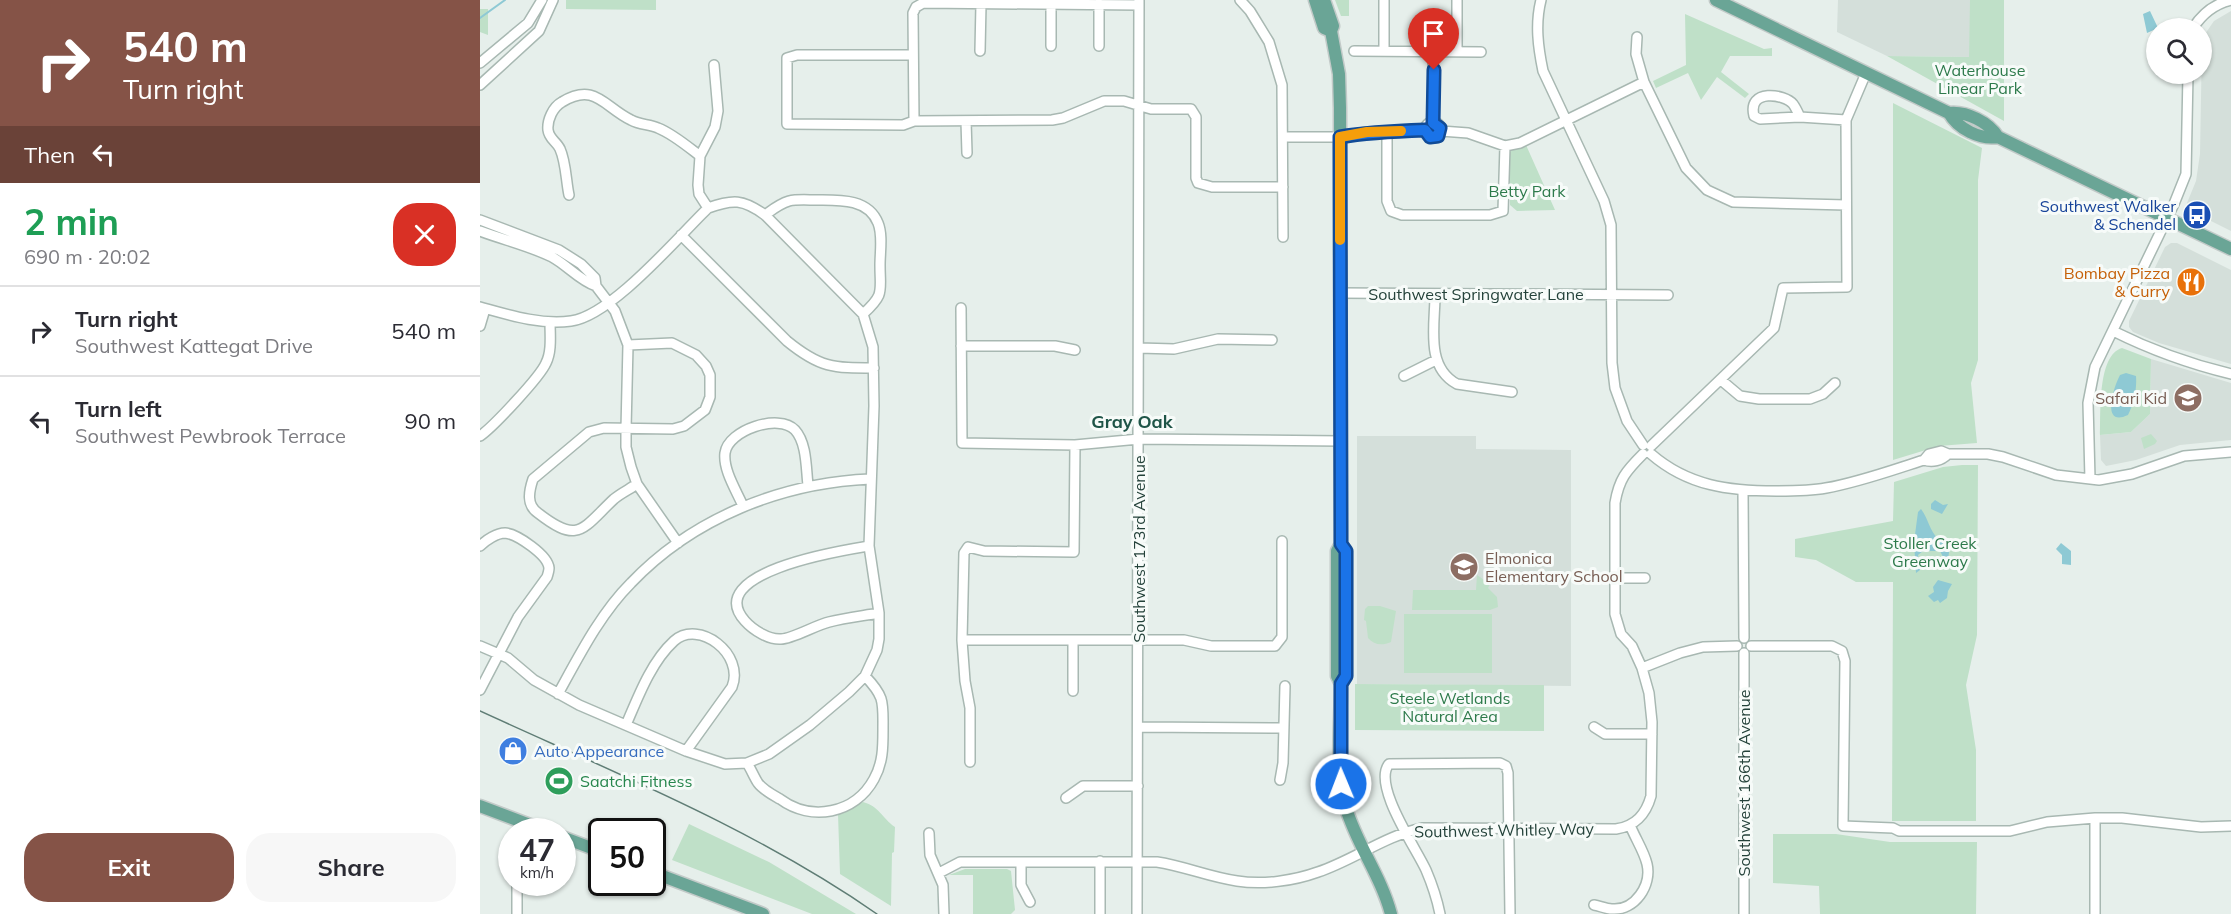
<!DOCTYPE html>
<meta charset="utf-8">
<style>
:root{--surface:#fff;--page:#f7f7f7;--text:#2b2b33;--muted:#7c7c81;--line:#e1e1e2;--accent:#855347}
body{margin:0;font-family:Mulish,sans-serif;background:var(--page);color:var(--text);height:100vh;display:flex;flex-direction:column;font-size:22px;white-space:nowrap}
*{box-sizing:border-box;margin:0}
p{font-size:20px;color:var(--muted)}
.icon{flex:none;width:33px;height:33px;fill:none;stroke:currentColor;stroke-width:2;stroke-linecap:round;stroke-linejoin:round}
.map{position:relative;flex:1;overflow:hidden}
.sheet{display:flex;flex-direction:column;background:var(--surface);width:480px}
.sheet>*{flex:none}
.top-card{background:#855347;color:#fff;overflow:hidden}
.controls{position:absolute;left:1666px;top:18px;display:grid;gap:12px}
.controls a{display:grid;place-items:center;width:66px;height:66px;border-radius:50%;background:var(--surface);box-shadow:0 2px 4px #0004;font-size:30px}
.speed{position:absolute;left:18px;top:818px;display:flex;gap:12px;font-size:30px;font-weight:700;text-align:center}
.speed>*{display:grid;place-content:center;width:78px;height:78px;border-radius:50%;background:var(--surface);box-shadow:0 2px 4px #0004;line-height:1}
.speed small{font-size:15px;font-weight:400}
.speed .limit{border:3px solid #111;border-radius:9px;background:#fff;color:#111}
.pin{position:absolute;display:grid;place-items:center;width:51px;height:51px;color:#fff;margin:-62px -26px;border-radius:50% 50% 50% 0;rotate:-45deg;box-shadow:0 0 6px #0007}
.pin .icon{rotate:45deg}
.me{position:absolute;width:66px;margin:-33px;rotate:359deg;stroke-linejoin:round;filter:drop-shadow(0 0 4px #0008)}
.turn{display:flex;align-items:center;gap:21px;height:126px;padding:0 24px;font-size:27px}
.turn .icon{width:78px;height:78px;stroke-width:2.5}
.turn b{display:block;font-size:42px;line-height:51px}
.then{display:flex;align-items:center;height:57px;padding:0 24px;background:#0003;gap:12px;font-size:22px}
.round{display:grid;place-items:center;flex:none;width:63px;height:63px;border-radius:24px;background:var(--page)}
.summary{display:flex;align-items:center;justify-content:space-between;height:102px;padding:0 24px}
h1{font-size:36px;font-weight:700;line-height:45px;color:#1e9e55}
.action{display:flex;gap:12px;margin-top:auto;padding:12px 24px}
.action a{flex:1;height:69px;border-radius:24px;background:var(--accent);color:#fff;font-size:24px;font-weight:700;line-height:69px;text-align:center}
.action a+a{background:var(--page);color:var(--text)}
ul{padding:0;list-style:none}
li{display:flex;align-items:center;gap:18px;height:90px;padding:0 24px;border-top:2px solid var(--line)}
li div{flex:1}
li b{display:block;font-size:22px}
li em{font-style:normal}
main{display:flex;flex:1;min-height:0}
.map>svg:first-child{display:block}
</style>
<main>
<section class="sheet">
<div class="top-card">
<div class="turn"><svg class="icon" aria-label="right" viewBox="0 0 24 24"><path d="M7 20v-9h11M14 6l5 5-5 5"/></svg><div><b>540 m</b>Turn right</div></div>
<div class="then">Then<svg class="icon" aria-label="left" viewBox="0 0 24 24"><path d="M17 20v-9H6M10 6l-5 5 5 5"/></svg></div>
</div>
<div class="summary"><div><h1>2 min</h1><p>690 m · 20:02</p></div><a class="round" style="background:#d93025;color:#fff"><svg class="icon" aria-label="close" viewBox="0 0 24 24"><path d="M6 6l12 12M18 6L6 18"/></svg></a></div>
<ul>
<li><svg class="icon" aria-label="right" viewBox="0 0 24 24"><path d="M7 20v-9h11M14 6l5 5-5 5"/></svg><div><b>Turn right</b><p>Southwest Kattegat Drive</p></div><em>540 m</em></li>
<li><svg class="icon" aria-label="left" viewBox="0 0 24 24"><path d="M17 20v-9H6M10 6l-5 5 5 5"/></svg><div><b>Turn left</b><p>Southwest Pewbrook Terrace</p></div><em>90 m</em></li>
</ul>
<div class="action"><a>Exit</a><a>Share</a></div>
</section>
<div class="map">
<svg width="1751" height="914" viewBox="0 0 1751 914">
<rect width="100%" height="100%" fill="#e6efeb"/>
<path fill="#d4dfda" d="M 1358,0 L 1490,0 L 1490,57 L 1407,56 L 1357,32 Z
M 1751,11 L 1751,231 L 1713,212 L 1707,203 L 1716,181 L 1720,154 L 1722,42 L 1725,34 L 1734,21 Z
M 1691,243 L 1697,243 L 1751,270 L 1751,364 L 1679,343 L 1653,332 L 1649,327 L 1649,321 L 1685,247 Z
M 1671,359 L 1751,383 L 1751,440 L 1700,445 L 1656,460 L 1626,466 L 1621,460 L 1620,435 L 1651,432 L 1670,414 Z
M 877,436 L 996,436 L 996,449 L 1091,450 L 1091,686 L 877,684 Z"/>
<path fill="#bfe0c8" d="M 86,0 L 176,0 L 176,10 L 86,9 Z
M 855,0 L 869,0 L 869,16 L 861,16 Z
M 1490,0 L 1524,0 L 1524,121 L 1407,56 L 1489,57 Z
M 0,9 L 8,9 L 8,35 L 0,32 Z
M 1205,14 L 1284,49 L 1292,48 L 1292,56 L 1250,56 L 1241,72 L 1269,94 L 1265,98 L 1237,77 L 1221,100 L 1208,73 L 1176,88 L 1173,81 L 1206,65 Z
M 1413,103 L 1502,148 L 1498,180 L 1498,360 L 1491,383 L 1497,443 L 1459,446 L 1413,460 Z
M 1046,145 L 1075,210 L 1037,211 L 1030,205 L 1029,154 L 1031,150 Z
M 1642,348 L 1671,359 L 1670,414 L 1651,432 L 1620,435 C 1621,415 1617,355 1642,348 Z
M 1671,434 L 1677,441 L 1675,444 L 1664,449 L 1661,438 Z
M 1482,465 L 1498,465 L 1497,635 L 1486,685 L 1496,750 L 1496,821 L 1412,821 L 1413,582 L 1376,582 L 1336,560 L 1315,557 L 1315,539 L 1413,521 L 1414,482 L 1463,467 Z
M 997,575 L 1010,584 L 1008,588 L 1017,597 L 1018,607 L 1010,610 L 932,610 L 933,590 L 996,590 Z
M 888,606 L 900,606 L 916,611 L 911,642 C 902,646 894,645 888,638 L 886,621 L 884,620 L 885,609 Z
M 924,614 L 1012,614 L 1012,673 L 924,673 Z
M 875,684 L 1064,685 L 1064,731 L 875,730 Z
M 383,802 C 400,807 401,817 415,827 L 414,852 L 412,853 L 411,906 L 360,874 L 358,814 Z
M 209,824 L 289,862 L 376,914 L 332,914 L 192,860 Z
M 1293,834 L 1356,834 L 1410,842 L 1497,842 L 1496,914 L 1340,914 L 1339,886 L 1293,883 Z
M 485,869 L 527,869 L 531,871 L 535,910 L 531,914 L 493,914 L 493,875 L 469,875 Z"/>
<path fill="#8ec9d4" d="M 1670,11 L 1678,28 L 1667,33 L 1663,14 Z
M 1646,373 L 1656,376 C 1657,389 1654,403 1648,415 C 1620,428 1634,386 1640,375 Z
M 1455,500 L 1463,505 L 1468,504 L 1462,514 L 1451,509 L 1451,504 Z
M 1441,509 C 1449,520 1449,530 1459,540 L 1471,539 L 1467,566 L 1463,568 L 1464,559 L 1460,551 L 1443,551 L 1438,555 L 1440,570 L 1436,573 L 1434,542 L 1438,512 Z
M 1581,543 L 1591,551 L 1591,565 L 1582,564 L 1582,555 L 1576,549 Z
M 1458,580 L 1472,584 L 1468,591 L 1467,598 L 1460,603 L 1458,600 L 1454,602 L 1448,596 L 1454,592 L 1453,587 Z"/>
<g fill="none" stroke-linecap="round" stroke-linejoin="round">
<path stroke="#8ec9d4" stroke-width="2" d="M 0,18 L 25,0"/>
<g stroke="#a8b8b2" stroke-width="12">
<path id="minor" d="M 760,0 L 770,11 L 789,42 L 802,85 L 803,237
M 904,0 L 904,50
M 977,0 L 977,50
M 1061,0 C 1055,24 1058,47 1063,71 L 1124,201 L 1131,225 L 1132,363 L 1135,388 L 1147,421 L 1163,445
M 571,4 L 571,46
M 1713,28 C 1722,14 1734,4 1751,0
M 1157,37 L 1156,54 L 1164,82 L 1206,168 L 1227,190 L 1253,202 L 1366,205
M 619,46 L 619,4
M 500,51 L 501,4
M 874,51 L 1001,52
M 433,55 L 317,55 L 307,58 L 307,124 L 423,125 L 434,121 L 572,120 L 583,118 L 624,101 L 644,101 L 671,109 L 711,109 L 716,117 L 716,178 L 718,183 L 732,187 L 803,187
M 0,63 L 48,23 L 62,0
M 0,85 L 59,31 L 73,0
M 1320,117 C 1318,113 1316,108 1313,104 C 1305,94 1267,88 1274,116 L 1280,119 L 1320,117 L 1366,120
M 434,121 L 433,13 L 436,7 L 443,3 L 659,5
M 486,121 L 487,153
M945 130a8 8 0 1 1 16 0a8 8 0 1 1-16 0Z
M 953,123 L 953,50
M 907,131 L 907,201 L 911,211 L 922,215 L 1010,215 L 1023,211 L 1025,146
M 961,131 L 988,133 L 1025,146 L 1040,143 L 1164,82
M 804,137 L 860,137 L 887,132 L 945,130
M 89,195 C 86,181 86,162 80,149 C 77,142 69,139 68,130 C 67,120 73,107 82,102 C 115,82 124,107 151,120 C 160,125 169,124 178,128 C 193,134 207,146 220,156
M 228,208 L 219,194 L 218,185 L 220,156 L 235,127 L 238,111 L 234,65
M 285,215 C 292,210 299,204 309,201 C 317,199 328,200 336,200 C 358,200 388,198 398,223 C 403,235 400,252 400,265 C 400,292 405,294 383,314
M 0,220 L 79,250 L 101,264 L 115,278 L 116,286 L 135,311 L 148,345 L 146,429 L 146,447 L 151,467 L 157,484 L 198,543
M 0,231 C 24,240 50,246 72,257 C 87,265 100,281 116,286
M 201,235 L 307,341 C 340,368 353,368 394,368
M 860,293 L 1188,295
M 955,295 C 955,325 945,367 977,384 L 1032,392
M 0,307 C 29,315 60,325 91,321 C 131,316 197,238 228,208 C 253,199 263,199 285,215 L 383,314 L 393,347 L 394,406 L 389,546 L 399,613 L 399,639 L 397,650 L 385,676 L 369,692 L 330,725 L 289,754 L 267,763 L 245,764 L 206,751 L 99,705 L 54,680 L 28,658 L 0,646
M 481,308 L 482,443 L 595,445 L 659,439 L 861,441
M 0,326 L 5,309
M 1633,331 C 1671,350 1710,364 1751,374
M 148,345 L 192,343 L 216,355 L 226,366 L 230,375 L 230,397 L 225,410 L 204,426 L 193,429 L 124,428 L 109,432 L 53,479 C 49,491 46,505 58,513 C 99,545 102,529 134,499 C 141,493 150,489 157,484
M 481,346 L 575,346 L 595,350
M 659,348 L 694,349 L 738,339 L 792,340
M 924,376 L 956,360
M 1241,380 L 1260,396 L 1279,399 L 1330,399 L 1343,394 L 1355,383
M 0,436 C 13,427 60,377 66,363 C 72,351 70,335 70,322
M 1171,446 L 1294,328 L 1303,288 L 1367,287 L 1366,120 L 1386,73
M 1171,454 C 1208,486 1249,491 1296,491 C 1312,491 1330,491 1346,488 C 1380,482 1412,470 1444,460 L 1449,454 L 1461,451 L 1468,454 L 1508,454 L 1523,457 L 1576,475 L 1619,480 L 1652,474 L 1704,456 L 1751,452
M 1444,460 C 1452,463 1461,461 1468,454
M 1610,479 L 1608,403 L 1615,367 L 1694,204 L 1706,174 L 1708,74
M 1263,491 L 1264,638
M 263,506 C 256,490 243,470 245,453 C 248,430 299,413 315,430 C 327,443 326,469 328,485
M 0,546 C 6,540 17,533 25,533 C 37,534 68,555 69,568 C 69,571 68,574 67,577 L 38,617 L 0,690
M 389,546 C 365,550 221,572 265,621 C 273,630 289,640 301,639 C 312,639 336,625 349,622 C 365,618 382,616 399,613
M 1135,578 L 1165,578
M 482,640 L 704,640 L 731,646 L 795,646 L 802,637 L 802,541
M 593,640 L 593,691
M 1271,646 L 1352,646 L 1362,651 L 1365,661 L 1363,826 L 1413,828 L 1419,831 L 1530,831 L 1567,822 L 1615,818 L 1642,818 L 1721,827 L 1751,826
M 1162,668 L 1200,653 L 1223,647 L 1257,646
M 78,694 C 99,656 120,614 151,583 C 213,518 301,483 390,479
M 146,725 C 158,697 171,662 194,641 C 219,619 265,654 252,687 L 206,751
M 659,727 L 804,728
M 1114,727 L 1125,734 L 1172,734
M 490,762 L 490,708 L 485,681 L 482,640 L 484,553 L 488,547 L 504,551 L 594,552 L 595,445
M 267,763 C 271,769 274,777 278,783 C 283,790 293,795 300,799 C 331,822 375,814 394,779 C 403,763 403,747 403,730 C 403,702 405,697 385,676
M 800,780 L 803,763 L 805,686
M 586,798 L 603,786 L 658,786
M 449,833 L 450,855 L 463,885 L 464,914
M 620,861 L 620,914
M 541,862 L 541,885 L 550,902
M 459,873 L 480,862 L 677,862 C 704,866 729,877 757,881 C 783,885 813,881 838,872 C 874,860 906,835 943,828 L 1136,829 C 1156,826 1166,814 1171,796 L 1172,722 L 1169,693 L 1162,668 L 1152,646 L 1141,634 L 1135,614 L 1135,503 C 1139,479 1146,471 1163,454
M 37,882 L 37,914
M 1114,905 C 1120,906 1126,909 1132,909 C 1155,911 1172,885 1167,864 C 1164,851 1155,838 1150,825
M 657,914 L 659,0
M 960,914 C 957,899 952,884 946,870 C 936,848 892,785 909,764 L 1020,763 L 1026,766 L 1028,773 L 1030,914
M 1264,914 L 1264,653
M 1615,914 L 1615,818"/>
</g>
<g stroke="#c2cac8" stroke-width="15">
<path id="major" d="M 835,0 L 844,28 L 851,31
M 844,0 L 853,26 L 851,31 L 859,74 L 860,108 L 861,544 L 866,551 L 866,676 L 861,684 C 861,722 855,771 866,808 C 877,845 901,876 911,914
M 1236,0 L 1469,113 C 1478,129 1500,140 1518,137
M 1469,113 C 1486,111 1509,122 1518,137 L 1751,249
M 861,544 L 857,551 L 857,676 L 861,684
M 0,806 L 66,831
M 82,837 L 122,852
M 172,872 L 283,914"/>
</g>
<use href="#minor" stroke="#fff" stroke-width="9"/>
<use href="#major" stroke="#6aa596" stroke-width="12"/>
<path stroke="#5f7d75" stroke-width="1.5" d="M 0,711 C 135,773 275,829 397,914"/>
</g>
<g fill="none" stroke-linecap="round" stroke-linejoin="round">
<g stroke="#114b97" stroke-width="15">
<path id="route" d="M 861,784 L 861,684 L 866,676 L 866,551 L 861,544 L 860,137 C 889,132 916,131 945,130 L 950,137 L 958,136 L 960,128 L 953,123 L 954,70"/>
</g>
<use href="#route" stroke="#1a73e8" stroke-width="10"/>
<path stroke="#f59e0b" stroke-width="10" d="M 860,240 L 860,137 L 887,132 L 921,131"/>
</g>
<defs>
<g id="bus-disc" transform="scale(1.5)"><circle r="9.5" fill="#1a4fb4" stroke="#f7fbf9"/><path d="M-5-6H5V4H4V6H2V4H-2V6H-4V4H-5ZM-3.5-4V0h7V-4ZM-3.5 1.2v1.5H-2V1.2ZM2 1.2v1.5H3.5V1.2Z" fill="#fff"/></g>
<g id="restaurant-disc" transform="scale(1.5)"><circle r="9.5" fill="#e8710a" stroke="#f7fbf9"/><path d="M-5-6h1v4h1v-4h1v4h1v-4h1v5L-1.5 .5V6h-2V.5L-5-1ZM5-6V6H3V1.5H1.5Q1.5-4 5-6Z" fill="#fff"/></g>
<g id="school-disc" transform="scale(1.5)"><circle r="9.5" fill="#8d6e63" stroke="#f7fbf9"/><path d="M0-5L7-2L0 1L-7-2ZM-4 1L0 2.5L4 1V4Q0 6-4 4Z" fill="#fff"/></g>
<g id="shop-disc" transform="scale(1.5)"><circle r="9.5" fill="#3f7fe0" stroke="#f7fbf9"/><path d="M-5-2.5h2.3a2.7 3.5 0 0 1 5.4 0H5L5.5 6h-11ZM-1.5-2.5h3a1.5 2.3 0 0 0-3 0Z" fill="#fff"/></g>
<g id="stadium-disc" transform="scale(1.5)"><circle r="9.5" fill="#2e9e5b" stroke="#f7fbf9"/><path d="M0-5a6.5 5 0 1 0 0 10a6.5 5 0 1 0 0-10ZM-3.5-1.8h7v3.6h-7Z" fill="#fff"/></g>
</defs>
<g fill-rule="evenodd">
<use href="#bus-disc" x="1717" y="215"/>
<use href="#restaurant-disc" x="1711" y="282"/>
<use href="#school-disc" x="1708" y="398"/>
<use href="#school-disc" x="984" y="567"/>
<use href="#shop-disc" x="33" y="751"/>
<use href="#stadium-disc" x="79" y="781"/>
</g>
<g text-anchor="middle" stroke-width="6" stroke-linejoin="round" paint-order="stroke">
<g font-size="16" fill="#2d7a4b" stroke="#f7fbf9">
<text x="1500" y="76">Waterhouse<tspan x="1500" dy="18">Linear Park</tspan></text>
<text x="1047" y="197">Betty Park</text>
<text x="1450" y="549">Stoller Creek<tspan x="1450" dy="18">Greenway</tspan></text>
<text x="970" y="704">Steele Wetlands<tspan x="970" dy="18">Natural Area</tspan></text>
</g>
<g font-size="16" fill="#164399" stroke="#f7fbf9" text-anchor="end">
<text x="1696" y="212">Southwest Walker<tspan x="1696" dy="18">&amp; Schendel</tspan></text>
</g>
<g font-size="16" fill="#c56008" stroke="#f7fbf9" text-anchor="end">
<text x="1690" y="279">Bombay Pizza<tspan x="1690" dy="18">&amp; Curry</tspan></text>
</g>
<g font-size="16" fill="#24423a" stroke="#f7fbf9">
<text x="996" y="300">Southwest Springwater Lane</text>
<text transform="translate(659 549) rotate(-90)" y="6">Southwest 173rd Avenue</text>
<text transform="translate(1264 783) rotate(-90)" y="6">Southwest 166th Avenue</text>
<text transform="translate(1024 830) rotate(-1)" y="6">Southwest Whitley Way</text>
</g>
<g font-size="16" fill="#785e54" stroke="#f7fbf9" text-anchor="end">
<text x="1687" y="404">Safari Kid</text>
<text x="1005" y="564" text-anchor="start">Elmonica<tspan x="1005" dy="18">Elementary School</tspan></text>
</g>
<g font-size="16" fill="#366cbe" stroke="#f7fbf9" text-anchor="start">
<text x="54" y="757">Auto Appearance</text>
</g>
<g font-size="16" fill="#27864d" stroke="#f7fbf9" text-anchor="start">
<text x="100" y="787">Saatchi Fitness</text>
</g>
<g font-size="18" font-weight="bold" fill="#1f5548" stroke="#f7fbf9">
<text x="652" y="428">Gray Oak</text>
</g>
</g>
</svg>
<div class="controls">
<a><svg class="icon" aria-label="search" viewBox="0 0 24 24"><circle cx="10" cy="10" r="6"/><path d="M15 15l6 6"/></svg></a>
</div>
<div class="speed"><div>47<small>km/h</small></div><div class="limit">50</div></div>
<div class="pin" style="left:954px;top:70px;background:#d93025"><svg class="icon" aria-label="arrive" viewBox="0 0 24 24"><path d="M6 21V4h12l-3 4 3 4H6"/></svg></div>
<svg class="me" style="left:861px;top:784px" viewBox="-20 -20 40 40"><circle r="17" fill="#1a73e8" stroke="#fff" stroke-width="3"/><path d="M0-11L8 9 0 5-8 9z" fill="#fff"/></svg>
</div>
</main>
